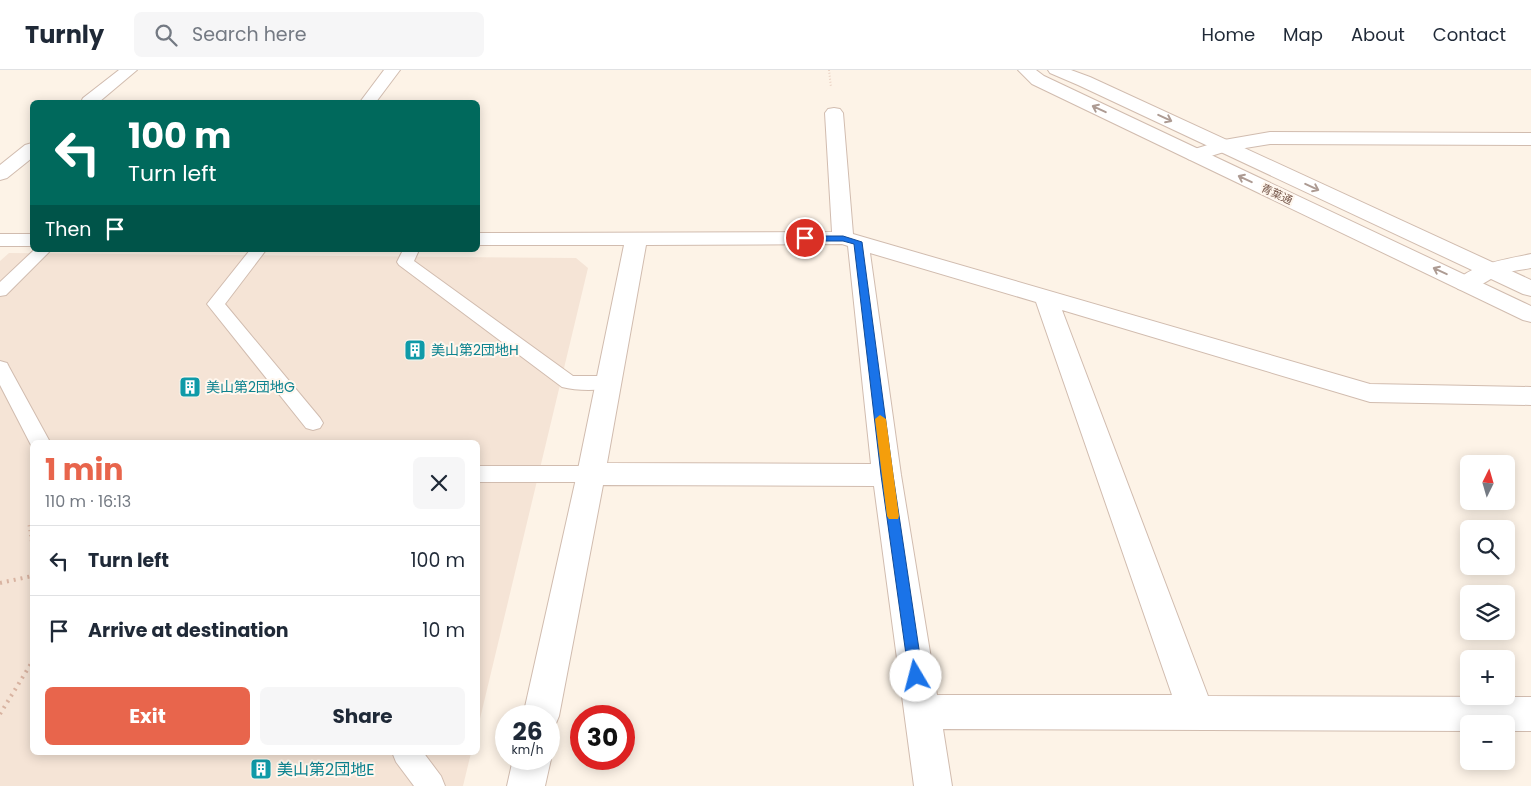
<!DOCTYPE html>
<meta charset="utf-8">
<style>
:root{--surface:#fff;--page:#f6f6f7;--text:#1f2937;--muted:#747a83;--line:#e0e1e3;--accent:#e8654c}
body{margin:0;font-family:Poppins,"Noto Sans JP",sans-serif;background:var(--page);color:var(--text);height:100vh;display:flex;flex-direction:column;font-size:19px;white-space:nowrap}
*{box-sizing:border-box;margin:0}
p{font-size:16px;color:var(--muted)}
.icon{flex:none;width:28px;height:28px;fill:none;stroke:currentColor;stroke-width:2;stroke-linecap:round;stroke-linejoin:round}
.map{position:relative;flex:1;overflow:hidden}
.side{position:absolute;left:30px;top:370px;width:450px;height:315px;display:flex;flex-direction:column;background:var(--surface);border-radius:8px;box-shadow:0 2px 12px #0003}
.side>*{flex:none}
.guide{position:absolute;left:30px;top:30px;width:450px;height:152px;border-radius:8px;box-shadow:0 2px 12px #0003;background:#00695c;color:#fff;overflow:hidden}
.needle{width:32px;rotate:5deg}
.fabs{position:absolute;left:1460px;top:385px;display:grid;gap:10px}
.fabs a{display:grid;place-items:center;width:55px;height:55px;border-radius:8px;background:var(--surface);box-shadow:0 2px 12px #0003;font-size:25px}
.speed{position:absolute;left:495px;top:635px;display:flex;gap:10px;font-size:25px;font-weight:700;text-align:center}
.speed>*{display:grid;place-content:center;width:65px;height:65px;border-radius:50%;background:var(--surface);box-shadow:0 2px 12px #0003;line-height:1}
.speed small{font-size:12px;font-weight:400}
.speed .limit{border:8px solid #d22;background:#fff;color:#111}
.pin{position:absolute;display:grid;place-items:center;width:42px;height:42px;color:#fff;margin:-21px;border:2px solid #fff;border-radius:50%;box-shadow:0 1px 5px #0007}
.me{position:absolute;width:55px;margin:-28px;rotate:352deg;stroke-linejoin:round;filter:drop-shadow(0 0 4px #0008)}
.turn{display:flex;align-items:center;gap:18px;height:105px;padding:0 15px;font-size:22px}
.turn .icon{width:65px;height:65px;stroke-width:2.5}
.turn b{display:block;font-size:35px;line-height:42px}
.then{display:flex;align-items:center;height:48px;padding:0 15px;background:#0003;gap:10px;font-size:19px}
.round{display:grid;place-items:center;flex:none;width:52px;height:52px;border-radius:8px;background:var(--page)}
.summary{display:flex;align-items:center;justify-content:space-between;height:85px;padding:0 15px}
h1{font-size:30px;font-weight:700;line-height:38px;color:var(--accent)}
.button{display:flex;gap:10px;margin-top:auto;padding:10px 15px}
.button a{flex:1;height:58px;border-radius:8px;background:var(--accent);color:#fff;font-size:20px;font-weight:700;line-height:58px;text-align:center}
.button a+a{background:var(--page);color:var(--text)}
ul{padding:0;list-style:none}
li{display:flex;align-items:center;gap:15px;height:70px;padding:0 15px;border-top:1px solid var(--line)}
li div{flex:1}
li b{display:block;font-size:19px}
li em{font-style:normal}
header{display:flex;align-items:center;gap:30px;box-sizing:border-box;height:70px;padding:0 25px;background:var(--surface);border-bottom:1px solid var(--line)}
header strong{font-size:24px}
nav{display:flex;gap:28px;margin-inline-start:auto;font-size:18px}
.search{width:350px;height:45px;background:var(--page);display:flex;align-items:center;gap:12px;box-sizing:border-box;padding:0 18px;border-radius:8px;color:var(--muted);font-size:19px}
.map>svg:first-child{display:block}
</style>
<header>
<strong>Turnly</strong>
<div class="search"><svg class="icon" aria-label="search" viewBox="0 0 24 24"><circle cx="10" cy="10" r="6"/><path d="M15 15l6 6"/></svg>Search here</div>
<nav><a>Home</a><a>Map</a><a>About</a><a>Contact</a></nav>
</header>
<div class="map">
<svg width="1531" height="716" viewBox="0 0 1531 716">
<rect width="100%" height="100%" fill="#fdf3e7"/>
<path fill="#f5e4d6" d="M 9,183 L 576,188 L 588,198 L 478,657 L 478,372 L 32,372 L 32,682 L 471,683 L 463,716 L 0,716 L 0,191 Z"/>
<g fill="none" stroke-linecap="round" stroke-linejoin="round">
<g stroke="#d1bcaf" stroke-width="2">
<path id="service" d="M 34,180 L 51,180 L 6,225 L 0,226 L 0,212 Z
M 250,180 L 266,180 L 225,234 L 320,348 L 323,353 L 320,358 L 313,360 L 306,358 L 207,234 Z
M 403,180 L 419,180 L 414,191 L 573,306 L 608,306 L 615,307 L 617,312 L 615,317 C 600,321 577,321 562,317 L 399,195 L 397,192 Z
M 0,291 L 7,293 L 9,297 L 50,372 L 32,372 L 32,377 L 0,315 Z
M 478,396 L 591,396 L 598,398 L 602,404 L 598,410 L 591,412 L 478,412 Z
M 392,682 L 423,682 L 441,706 L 445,716 L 414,716 L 396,692 Z"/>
</g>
<g stroke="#d1bcaf" stroke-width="2">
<path id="minor" d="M 119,0 L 137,0 L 99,32 L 81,32 L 83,28 Z
M 384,0 L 400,0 L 376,32 L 360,32 Z
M 834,38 L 840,39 L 843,43 L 853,164 L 1370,314 L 1531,317 L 1531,335 L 1370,332 L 1062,240 L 1208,626 L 1531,627 L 1531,661 L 1506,661 L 1506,654 L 1469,654 L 1469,661 L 943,659 L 952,716 L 914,716 L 874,416 L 603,415 L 559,646 L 554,658 L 549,660 L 549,646 L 523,646 L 577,404 L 624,175 L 478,175 L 478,163 L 832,162 L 825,43 L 828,39 ZM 842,174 L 848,176 L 871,394 L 607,393 L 646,175 ZM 870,183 L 1036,232 L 1172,625 L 937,625 L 901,405 Z
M 1270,62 L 1531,63 L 1531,75 L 1270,74 L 1227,81 L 1195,91 L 1188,89 L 1186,85 L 1188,81 L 1224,70 Z
M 32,73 L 32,88 L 7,108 L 0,110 L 0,95 L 25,75 Z
M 0,164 L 32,164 L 32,176 L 0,176 Z
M 1531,184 L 1531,198 C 1521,200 1509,201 1499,205 C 1484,211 1475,223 1458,219 L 1455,214 C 1468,194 1509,189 1531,184 Z
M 549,684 L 551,689 L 545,716 L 507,716 L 513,689 L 549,689 Z"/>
</g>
<g stroke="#d1bcaf" stroke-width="2">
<path id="tertiary" d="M 1018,0 L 1036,0 L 1044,6 L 1531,236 L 1531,252 L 1523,250 L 1032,14 Z
M 1048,0 L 1071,0 L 1090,7 L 1531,210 L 1531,226 L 1523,224 L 1078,15 L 1050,3 Z"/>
</g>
<path stroke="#d8b3a1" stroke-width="2" stroke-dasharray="0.5 2.5" stroke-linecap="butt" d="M 829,0 L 831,17"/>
<path stroke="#d8b3a1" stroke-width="3" stroke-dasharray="1 4" stroke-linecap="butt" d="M 32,476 L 29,455 L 32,453"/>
<path stroke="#d8b3a1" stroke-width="4" stroke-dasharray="2 5" stroke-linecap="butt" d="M 0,513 L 32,506
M 0,644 L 32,592"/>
<use href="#service" fill="#fff" fill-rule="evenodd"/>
<use href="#minor" fill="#fff" fill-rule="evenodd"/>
<use href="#tertiary" fill="#fff" fill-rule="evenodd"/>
</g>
<defs><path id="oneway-shaft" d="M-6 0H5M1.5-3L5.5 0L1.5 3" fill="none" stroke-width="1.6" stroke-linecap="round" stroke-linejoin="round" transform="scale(1.25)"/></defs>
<g stroke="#ad9b93">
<use href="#oneway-shaft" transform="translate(1099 39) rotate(-155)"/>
<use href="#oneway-shaft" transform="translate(1165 48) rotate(25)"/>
<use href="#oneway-shaft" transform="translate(1245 109) rotate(-155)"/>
<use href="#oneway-shaft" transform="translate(1312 117) rotate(25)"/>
<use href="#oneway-shaft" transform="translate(1440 201) rotate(-155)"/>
</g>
<path fill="#1a73e8" stroke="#114b97" d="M 843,166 L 862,172 L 893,405 L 923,606 L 921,611 L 916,613 L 911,611 L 909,606 L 881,405 L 854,174 L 843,171 L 805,171 L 801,168 L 805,166 Z"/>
<path fill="#f59e0b" d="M 880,345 L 886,349 L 899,446 L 898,449 L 889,449 L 887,446 L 875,349 Z"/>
<defs>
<g id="building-square" transform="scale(1.125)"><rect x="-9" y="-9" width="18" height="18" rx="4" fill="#0f9aa8" stroke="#fff7ee"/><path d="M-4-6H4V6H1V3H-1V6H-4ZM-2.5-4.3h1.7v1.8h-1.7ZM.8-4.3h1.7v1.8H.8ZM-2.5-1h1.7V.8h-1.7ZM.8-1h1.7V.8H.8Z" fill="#fff"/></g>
</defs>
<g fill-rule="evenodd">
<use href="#building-square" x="415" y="280"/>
<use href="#building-square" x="190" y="317"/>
<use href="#building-square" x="261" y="699"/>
</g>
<g text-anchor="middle" stroke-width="4" stroke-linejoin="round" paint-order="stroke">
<g font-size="11" fill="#77584b" stroke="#fff7ee">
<text transform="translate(1277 124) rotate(25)" y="4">青葉通</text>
</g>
<g font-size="14" fill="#0d838f" stroke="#fff7ee" text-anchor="start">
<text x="431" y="285">美山第2団地H</text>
<text x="206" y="322">美山第2団地G</text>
</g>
<g font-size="16" fill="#0d838f" stroke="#fff7ee" text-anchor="start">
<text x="277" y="705">美山第2団地E</text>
</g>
</g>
</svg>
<div class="fabs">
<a><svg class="needle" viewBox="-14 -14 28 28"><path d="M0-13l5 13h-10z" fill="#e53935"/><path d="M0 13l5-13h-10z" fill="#747a83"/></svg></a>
<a><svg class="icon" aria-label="search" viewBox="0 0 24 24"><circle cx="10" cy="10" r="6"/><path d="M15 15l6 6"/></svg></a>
<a><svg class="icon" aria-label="layers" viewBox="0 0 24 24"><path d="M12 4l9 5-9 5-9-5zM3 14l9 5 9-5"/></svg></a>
<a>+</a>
<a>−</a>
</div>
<div class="speed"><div>26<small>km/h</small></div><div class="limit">30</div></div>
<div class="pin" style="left:805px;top:168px;background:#d93025"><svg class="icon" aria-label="arrive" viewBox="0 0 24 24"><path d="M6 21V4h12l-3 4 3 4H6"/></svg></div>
<svg class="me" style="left:916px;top:606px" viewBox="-20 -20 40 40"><circle r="19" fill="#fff"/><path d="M0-13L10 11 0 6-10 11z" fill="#1a73e8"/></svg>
<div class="guide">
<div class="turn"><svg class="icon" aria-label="left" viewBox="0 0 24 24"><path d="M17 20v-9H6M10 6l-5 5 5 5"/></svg><div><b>100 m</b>Turn left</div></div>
<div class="then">Then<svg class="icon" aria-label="arrive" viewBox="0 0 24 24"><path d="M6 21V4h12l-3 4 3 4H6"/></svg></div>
</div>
<section class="side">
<div class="summary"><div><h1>1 min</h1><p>110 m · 16:13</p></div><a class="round"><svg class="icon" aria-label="close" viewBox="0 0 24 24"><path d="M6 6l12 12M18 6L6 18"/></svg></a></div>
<ul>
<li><svg class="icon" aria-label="left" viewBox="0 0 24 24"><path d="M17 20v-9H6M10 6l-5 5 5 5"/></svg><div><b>Turn left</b></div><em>100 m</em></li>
<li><svg class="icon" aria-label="arrive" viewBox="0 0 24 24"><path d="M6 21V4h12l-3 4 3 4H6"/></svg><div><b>Arrive at destination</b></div><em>10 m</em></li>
</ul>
<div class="button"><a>Exit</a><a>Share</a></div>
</section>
</div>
